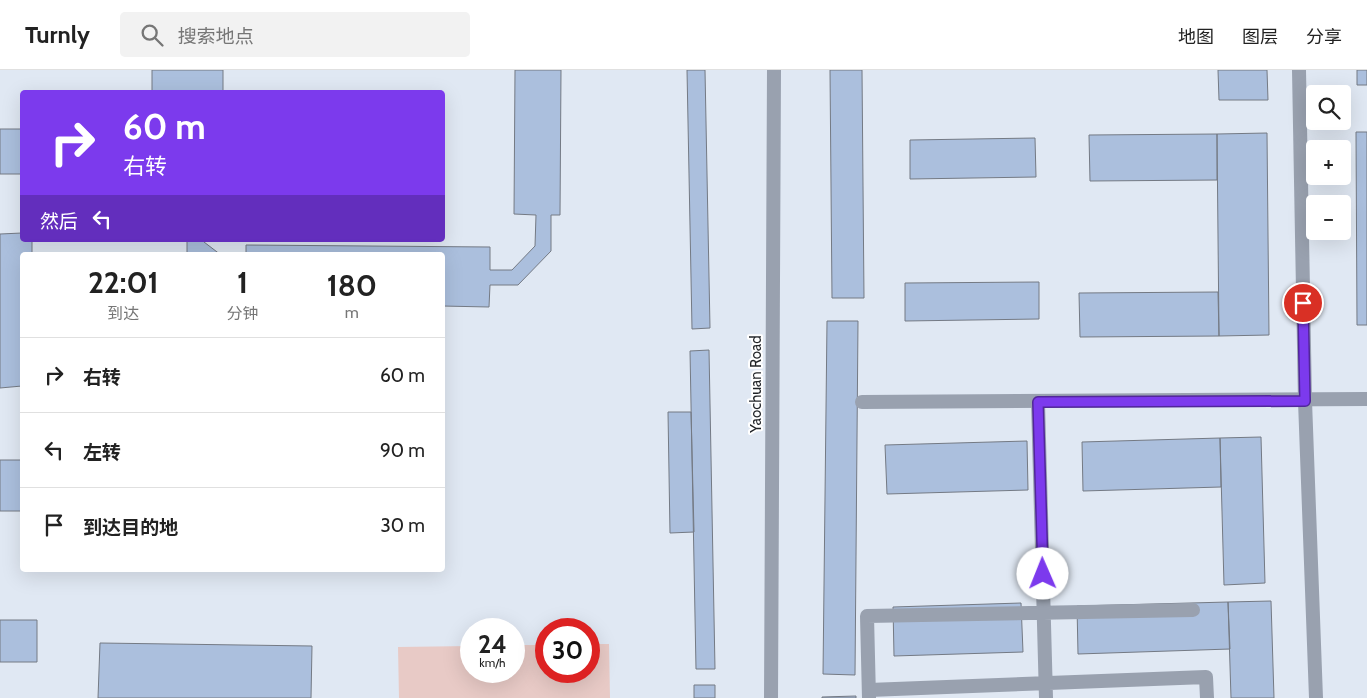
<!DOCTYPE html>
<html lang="zh">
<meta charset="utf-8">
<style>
:root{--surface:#fff;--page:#f2f2f2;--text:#222;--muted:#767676;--line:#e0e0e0}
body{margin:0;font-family:Cabin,"Noto Sans SC",sans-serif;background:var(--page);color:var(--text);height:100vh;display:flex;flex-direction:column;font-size:19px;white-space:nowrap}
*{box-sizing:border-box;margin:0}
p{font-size:16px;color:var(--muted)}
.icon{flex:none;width:28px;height:28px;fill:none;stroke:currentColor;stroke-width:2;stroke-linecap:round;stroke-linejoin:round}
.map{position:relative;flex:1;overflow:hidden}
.details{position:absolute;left:20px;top:182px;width:425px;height:320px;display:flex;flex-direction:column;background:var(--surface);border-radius:5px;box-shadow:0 5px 20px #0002}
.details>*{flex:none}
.top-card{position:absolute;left:20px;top:20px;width:425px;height:152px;border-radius:5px;box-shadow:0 5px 20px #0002;background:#7c3aed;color:#fff;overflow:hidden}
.buttons{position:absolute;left:1306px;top:15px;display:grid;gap:10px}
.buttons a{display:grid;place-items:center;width:45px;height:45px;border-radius:5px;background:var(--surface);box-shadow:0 5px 20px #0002;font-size:25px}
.speed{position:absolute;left:460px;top:548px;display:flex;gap:10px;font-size:25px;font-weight:700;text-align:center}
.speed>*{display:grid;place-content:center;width:65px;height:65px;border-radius:50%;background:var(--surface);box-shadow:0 5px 20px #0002;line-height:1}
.speed small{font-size:12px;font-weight:400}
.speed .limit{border:8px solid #d22;background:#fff;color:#111}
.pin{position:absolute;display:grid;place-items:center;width:42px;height:42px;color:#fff;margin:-21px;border:2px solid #fff;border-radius:50%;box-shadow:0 1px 5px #0007}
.me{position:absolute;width:55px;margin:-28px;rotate:359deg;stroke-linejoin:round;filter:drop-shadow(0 0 4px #0008)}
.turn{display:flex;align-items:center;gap:18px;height:105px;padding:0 20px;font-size:22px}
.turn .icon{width:65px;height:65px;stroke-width:2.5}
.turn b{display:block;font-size:35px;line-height:42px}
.then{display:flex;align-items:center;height:48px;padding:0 20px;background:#0003;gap:10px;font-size:19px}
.eta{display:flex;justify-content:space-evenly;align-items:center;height:85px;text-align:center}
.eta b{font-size:30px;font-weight:700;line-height:35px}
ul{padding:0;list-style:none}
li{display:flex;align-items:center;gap:15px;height:75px;padding:0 20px;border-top:1px solid var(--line)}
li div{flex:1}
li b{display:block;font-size:19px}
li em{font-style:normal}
header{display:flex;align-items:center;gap:30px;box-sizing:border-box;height:70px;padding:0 25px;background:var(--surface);border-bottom:1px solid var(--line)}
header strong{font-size:24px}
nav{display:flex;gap:28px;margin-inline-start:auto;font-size:18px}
.search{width:350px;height:45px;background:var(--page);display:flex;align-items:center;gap:12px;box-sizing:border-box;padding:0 18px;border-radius:5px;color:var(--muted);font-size:19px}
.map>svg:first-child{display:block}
</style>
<header>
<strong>Turnly</strong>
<div class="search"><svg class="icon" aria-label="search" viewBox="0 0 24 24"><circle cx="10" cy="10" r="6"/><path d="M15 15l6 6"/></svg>搜索地点</div>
<nav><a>地图</a><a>图层</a><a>分享</a></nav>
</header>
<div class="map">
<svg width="1367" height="628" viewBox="0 0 1367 628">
<rect width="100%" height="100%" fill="#e0e8f3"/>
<path fill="#e8cac6" d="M 589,574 L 609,574 L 610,628 L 399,628 L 398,577 L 471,576 L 471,601 L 514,601 L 514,575 L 546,575 L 546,601 L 589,601 Z"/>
<path fill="#abbfdd" stroke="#747a84" d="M 152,0 L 223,0 L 223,22 L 152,22 Z
M 515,0 L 561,0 L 560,145 L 551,145 L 551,181 L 518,215 L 490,215 L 489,237 L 442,236 L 442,185 L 246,185 L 246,175 L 490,177 L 490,200 L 512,200 L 535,176 L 536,145 L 514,144 Z
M 687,0 L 705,0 L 710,258 L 692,259 Z
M 830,0 L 862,0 L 864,228 L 832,228 Z
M 1218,0 L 1267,0 L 1268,30 L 1219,30 Z
M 1357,0 L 1367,0 L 1367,15 L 1357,15 Z
M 0,59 L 22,59 L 22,104 L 0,104 Z
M 1356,62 L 1367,62 L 1367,255 L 1357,255 Z
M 1267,63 L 1269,265 L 1219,266 L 1217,64 Z
M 1217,64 L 1217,110 L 1090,111 L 1089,65 Z
M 1035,68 L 1036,107 L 910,109 L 910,70 Z
M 22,163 L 22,170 L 32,170 L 32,185 L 22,185 L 22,316 L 0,318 L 0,164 Z
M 187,170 L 204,170 L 204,172 L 221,185 L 190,185 L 187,182 Z
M 1039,212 L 1039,249 L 905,251 L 905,213 Z
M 1218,222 L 1219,266 L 1080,267 L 1079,223 Z
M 827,251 L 858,251 L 855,605 L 823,604 Z
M 709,280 L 715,599 L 696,599 L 690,281 Z
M 668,342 L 691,342 L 694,462 L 670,463 Z
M 1261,367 L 1265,513 L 1224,515 L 1220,368 Z
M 1220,368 L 1221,417 L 1083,421 L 1082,372 Z
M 1027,371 L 1028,420 L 887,424 L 885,375 Z
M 0,390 L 22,390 L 22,441 L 0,441 Z
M 1271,531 L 1274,628 L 1231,628 L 1228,532 Z
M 1228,532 L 1230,579 L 1078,584 L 1077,536 Z
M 1021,533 L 1023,582 L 894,586 L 893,537 Z
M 0,550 L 37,550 L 37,592 L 0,592 Z
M 100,573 L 312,576 L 311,628 L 98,628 Z
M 694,615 L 715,615 L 715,628 L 694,628 Z
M 856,626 L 856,628 L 822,628 L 822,627 Z"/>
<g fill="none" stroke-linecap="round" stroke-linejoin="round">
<path stroke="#99a1af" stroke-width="14" d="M 1299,0 L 1305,331 L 1316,628
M 1038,332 L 1046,628
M 869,620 L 1206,607 L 1207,628
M 869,628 L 867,546 L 1193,540"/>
<path stroke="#99a1af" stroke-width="14" d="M 862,332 L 1367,329
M 771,628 L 774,0"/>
</g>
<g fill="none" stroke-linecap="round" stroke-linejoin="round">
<g stroke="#51269a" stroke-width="12">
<path id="route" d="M 1043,504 L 1038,332 L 1305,331 L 1303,233"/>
</g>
<use href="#route" stroke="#7c3aed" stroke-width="9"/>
</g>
<g text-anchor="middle" stroke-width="4" stroke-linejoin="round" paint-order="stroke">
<g font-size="15" fill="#1f2226" stroke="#fff">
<text transform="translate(756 314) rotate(-90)" y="5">Yaochuan Road</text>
</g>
</g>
</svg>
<div class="buttons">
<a><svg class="icon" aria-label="search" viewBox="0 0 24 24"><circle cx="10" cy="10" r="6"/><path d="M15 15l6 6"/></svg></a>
<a>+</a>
<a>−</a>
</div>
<div class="speed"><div>24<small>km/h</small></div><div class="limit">30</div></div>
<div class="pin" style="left:1303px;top:233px;background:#d93025"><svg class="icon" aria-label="arrive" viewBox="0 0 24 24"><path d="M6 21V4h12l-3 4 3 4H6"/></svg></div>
<svg class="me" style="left:1043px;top:504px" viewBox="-20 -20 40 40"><circle r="19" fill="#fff"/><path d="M0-13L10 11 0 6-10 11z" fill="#7c3aed"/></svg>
<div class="top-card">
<div class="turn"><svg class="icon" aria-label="right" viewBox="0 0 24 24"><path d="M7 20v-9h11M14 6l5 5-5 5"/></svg><div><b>60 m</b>右转</div></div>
<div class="then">然后<svg class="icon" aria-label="left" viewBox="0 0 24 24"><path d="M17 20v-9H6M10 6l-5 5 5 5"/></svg></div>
</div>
<section class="details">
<div class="eta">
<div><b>22:01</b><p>到达</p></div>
<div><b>1</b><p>分钟</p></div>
<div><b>180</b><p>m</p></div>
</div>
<ul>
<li><svg class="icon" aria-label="right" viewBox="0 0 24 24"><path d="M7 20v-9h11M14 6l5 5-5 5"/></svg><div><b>右转</b></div><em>60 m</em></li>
<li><svg class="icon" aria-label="left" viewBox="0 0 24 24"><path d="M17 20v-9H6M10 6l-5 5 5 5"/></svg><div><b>左转</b></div><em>90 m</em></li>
<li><svg class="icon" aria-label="arrive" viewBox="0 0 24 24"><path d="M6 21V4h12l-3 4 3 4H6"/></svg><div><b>到达目的地</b></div><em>30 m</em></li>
</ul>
</section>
</div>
